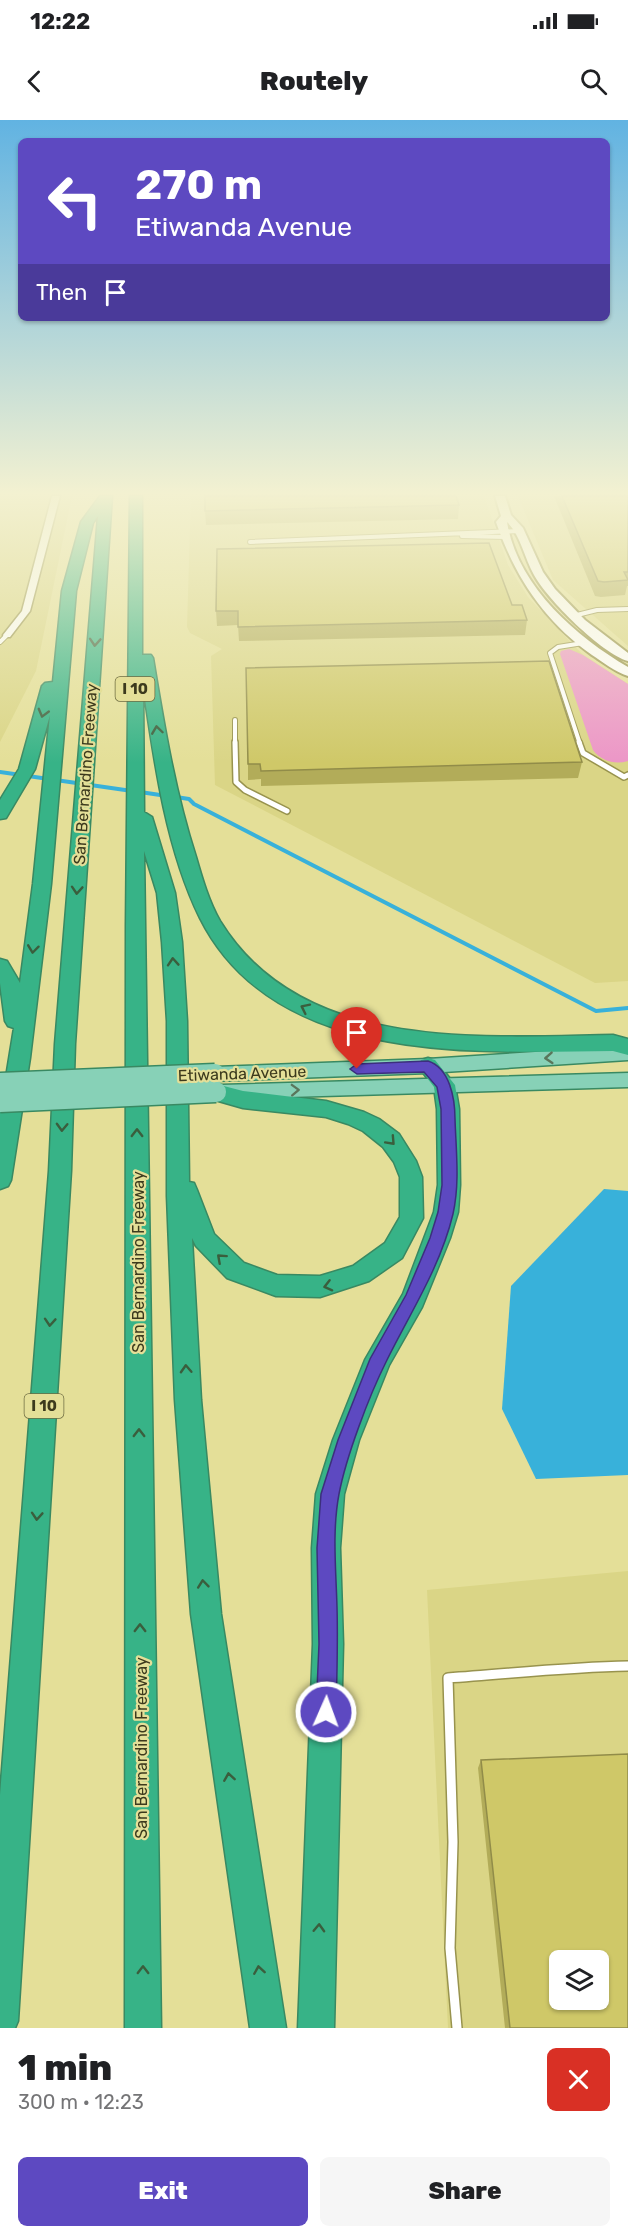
<!DOCTYPE html>
<meta charset="utf-8">
<style>
:root{--surface:#fff;--page:#f6f6f6;--text:#202124;--muted:#757577;--accent:#5d49c1}
body{margin:0;font-family:Rubik,sans-serif;background:var(--page);color:var(--text);height:100vh;display:flex;flex-direction:column;font-size:22px;white-space:nowrap}
*{box-sizing:border-box;margin:0}
p{font-size:20px;color:var(--muted)}
.icon{flex:none;width:33px;height:33px;fill:none;stroke:currentColor;stroke-width:2;stroke-linecap:round;stroke-linejoin:round}
.map{position:relative;height:1908px;overflow:hidden}
.sheet{display:flex;flex-direction:column;background:var(--surface);flex:1}
.sheet>*{flex:none}
.banner{position:absolute;left:18px;top:18px;width:592px;height:183px;border-radius:9px;box-shadow:0 2px 4px #0004;background:#5d49c1;color:#fff;overflow:hidden}
.controls{position:absolute;left:549px;top:1830px;display:grid;gap:12px}
.controls a{display:grid;place-items:center;width:60px;height:60px;border-radius:9px;background:var(--surface);box-shadow:0 2px 4px #0004;font-size:30px}
.pin{position:absolute;display:grid;place-items:center;width:51px;height:51px;color:#fff;margin:-62px -26px;border-radius:50% 50% 50% 0;rotate:-45deg;box-shadow:0 0 6px #0007}
.pin .icon{rotate:45deg}
.me{position:absolute;width:66px;margin:-33px;rotate:2deg;stroke-linejoin:round;filter:drop-shadow(0 0 4px #0008)}
.turn{display:flex;align-items:center;gap:21px;height:126px;padding:0 18px;font-size:27px}
.turn .icon{width:78px;height:78px;stroke-width:2.5}
.turn b{display:block;font-size:42px;line-height:51px}
.then{display:flex;align-items:center;height:57px;padding:0 18px;background:#0003;gap:12px;font-size:22px}
.round{display:grid;place-items:center;flex:none;width:63px;height:63px;border-radius:9px;background:var(--page)}
.headline{display:flex;align-items:center;justify-content:space-between;height:102px;padding:0 18px}
h1{font-size:36px;font-weight:800;line-height:45px}
.cta{display:flex;gap:12px;margin-top:auto;padding:12px 18px}
.cta a{flex:1;height:69px;border-radius:9px;background:var(--accent);color:#fff;font-size:24px;font-weight:800;line-height:69px;text-align:center}
.cta a+a{background:var(--page);color:var(--text)}
.status{display:flex;justify-content:space-between;align-items:center;height:42px;padding:0 30px;background:var(--surface);direction:ltr}
.status svg{height:16px;fill:currentColor}
header{display:flex;justify-content:space-between;align-items:center;height:78px;padding:0 18px;background:var(--surface);font-size:27px;font-weight:800}
.map>svg:first-child{display:block}
</style>
<div class="status"><b>12:22</b><svg viewBox="0 0 49 12"><path d="M0 12V9h3v3zM5 12V6h3v6zM10 12V3h3v9zM15 12V0h3v12zM26 1h20v11H26zM47 4h2v5h-2z"/></svg></div>
<header><svg class="icon" aria-label="back" viewBox="0 0 24 24"><path d="M15 5l-7 7 7 7"/></svg>Routely<svg class="icon" aria-label="search" viewBox="0 0 24 24"><circle cx="10" cy="10" r="6"/><path d="M15 15l6 6"/></svg></header>
<div class="map">
<svg width="628" height="1908" viewBox="0 0 628 1908">
<rect width="100%" height="100%" fill="#e4df98"/>
<path fill="#dad586" fill-rule="evenodd" d="M 0,376 L 72,376 L 36,551 L 0,622 Z
M 191,376 L 484,376 L 508,445 L 528,477 L 583,535 L 628,564 L 628,861 L 595,863 L 215,665 L 211,536 L 222,529 L 190,513 L 187,507 Z
M 518,376 L 628,376 L 628,526 L 553,460 Z
M 628,1451 L 628,1908 L 448,1908 L 427,1470 ZM 560,1840 L 598,1840 L 598,1880 L 560,1880 Z"/>
<path fill="#ec96c7" d="M 569,529 L 583,535 L 628,564 L 628,641 C 615,645 601,641 593,630 L 560,534 L 561,531 Z"/>
<path fill="#38b1da" d="M 604,1069 L 628,1071 L 628,1355 L 536,1359 L 502,1289 L 511,1166 Z"/>
<g fill="none" stroke-linecap="round" stroke-linejoin="round">
<path stroke="#38b1da" stroke-width="4" d="M 0,652 L 132,671
M 140,672 L 167,676
M 176,677 L 189,679 L 194,684 L 596,891 L 628,888"/>
<g stroke="#98934e" stroke-width="6">
<path id="lane-far2" d="M 462,416 L 506,417
M 250,422 L 519,411
M 573,496 L 597,490 L 628,489
M 0,522 L 7,515
M 235,600 L 235,624
M 580,624 L 550,533 L 558,527 L 583,523"/>
</g>
<g stroke="#98934e" stroke-width="8">
<path id="lane-far1" d="M 235,622 L 236,662 L 245,670 L 287,691
M 579,622 L 583,633 L 624,657 L 628,655"/>
</g>
<g stroke="#98934e" stroke-width="12">
<path id="lane" d="M 457,1908 L 450,1828 L 453,1722 L 448,1558 C 508,1554 568,1547 628,1546"/>
</g>
<g stroke="#98934e" stroke-width="3">
<path id="street" d="M 52,376 L 60,376 L 30,491 L 10,517 L 4,517 L 3,515 L 22,491 Z"/>
</g>
<g stroke="#98934e" stroke-width="4">
<path id="secondary" d="M 495,376 L 505,376 L 511,395 L 523,408 L 543,452 L 555,469 L 585,500 L 628,533 L 628,541 C 602,534 547,479 534,455 C 524,437 521,416 507,402 C 517,465 575,516 628,547 L 628,556 C 615,552 603,542 592,535 C 544,501 515,457 496,402 L 501,396 Z"/>
</g>
<g stroke="#398962" stroke-width="3">
<path id="primary" d="M 628,926 L 628,940 L 428,953 L 215,961 L 209,959 L 206,954 L 209,949 L 215,947 L 428,939 Z
M 628,953 L 628,967 L 221,979 L 215,977 L 212,972 L 215,967 L 221,965 Z"/>
</g>
<g stroke="#398962" stroke-width="3">
<path id="highway" d="M 100,376 L 112,376 L 75,924 L 71,1051 L 18,1901 L 15,1908 L 0,1908 L 0,1675 L 49,1051 L 55,924 L 98,396 L 93,403 L 76,471 L 51,764 L 30,938 L 11,1060 L 8,1066 L 0,1069 L 0,994 L 14,908 L 8,906 L 5,901 L 0,863 L 0,839 L 7,841 L 20,863 L 33,764 L 50,595 L 35,649 L 6,698 L 0,699 L 0,680 L 19,649 L 42,566 L 45,563 L 53,562 L 62,471 L 81,402 Z
M 130,376 L 142,376 L 142,535 L 151,535 L 153,538 C 164,605 175,672 196,737 C 202,758 209,782 220,801 C 301,933 479,917 613,915 L 628,919 L 628,935 L 613,931 C 474,932 274,946 200,798 C 166,729 154,641 143,565 L 144,692 L 152,697 L 175,773 L 182,822 L 187,901 L 189,1062 L 194,1063 L 197,1070 L 214,1114 L 244,1143 L 277,1155 L 320,1156 L 353,1146 L 385,1123 L 400,1097 L 400,1057 L 394,1042 L 383,1027 L 363,1011 L 348,1004 L 326,997 L 243,988 L 208,978 L 205,972 L 208,966 L 216,964 L 243,971 L 326,981 L 364,992 L 379,999 L 399,1014 L 416,1041 L 422,1057 L 423,1098 L 402,1138 L 369,1161 L 320,1177 L 276,1176 L 227,1158 L 196,1126 L 192,1118 L 201,1280 L 221,1494 L 286,1908 L 250,1908 L 191,1494 L 175,1280 L 167,1076 L 167,901 L 162,822 L 157,773 L 144,731 L 161,1908 L 125,1908 L 126,806 Z
M 428,938 L 435,940 L 455,965 L 459,989 L 460,1065 L 458,1092 L 450,1118 L 422,1187 L 389,1245 L 359,1320 L 344,1374 L 340,1428 L 343,1524 L 334,1908 L 298,1908 L 313,1524 L 312,1428 L 316,1374 L 333,1320 L 365,1240 L 403,1174 L 434,1092 L 438,1065 L 437,989 L 434,967 L 418,946 L 421,940 Z"/>
</g>
<use href="#lane-far2" stroke="#fff" stroke-width="4"/>
<use href="#lane-far1" stroke="#fff" stroke-width="5"/>
<use href="#lane" stroke="#fff" stroke-width="9"/>
<use href="#street" fill="#fff" fill-rule="evenodd"/>
<use href="#secondary" fill="#fff" fill-rule="evenodd"/>
<use href="#primary" fill="#87d1b7" fill-rule="evenodd"/>
<use href="#highway" fill="#37b387" fill-rule="evenodd"/>
<g stroke="#398962" stroke-width="23" stroke-linecap="butt">
<path id="primary-bridge" d="M 0,963 L 215,954
M 0,982 L 216,972"/>
</g>
<use href="#primary-bridge" stroke="#87d1b7" stroke-width="20"/>
</g>
<path fill="#b2ac59" d="M 554,376 L 628,376 L 628,466 L 627,466 L 625,475 L 601,477 L 595,476 Z
M 459,385 L 458,399 L 206,405 L 205,391 Z
M 512,485 L 527,500 L 525,515 L 239,521 L 238,505 L 217,506 L 216,491 Z
M 582,642 L 578,658 L 261,666 L 261,659 L 248,660 L 248,644 Z
M 481,1640 L 628,1908 L 505,1908 L 478,1648 Z"/>
<path fill="#cfc868" stroke="#918c49" stroke-width="1.5" fill-rule="evenodd" d="M 205,376 L 456,376 L 459,385 L 205,391 Z
M 562,376 L 628,376 L 628,452 L 624,452 L 628,460 L 604,462 L 598,461 Z
M 489,423 L 512,485 L 522,485 L 527,500 L 238,507 L 238,491 L 216,491 L 217,429 Z
M 549,541 L 582,642 L 261,651 L 260,644 L 248,644 L 246,548 Z
M 628,1634 L 628,1908 L 510,1908 L 481,1640 ZM 560,1840 L 598,1840 L 598,1880 L 560,1880 Z"/>
<defs><path id="oneway-chevron" d="M-2-3.5L2.5 0L-2 3.5" fill="none" stroke-width="1.6" stroke-linecap="round" stroke-linejoin="round" transform="scale(1.5)"/></defs>
<g stroke="#3a5e3d">
<use href="#oneway-chevron" transform="translate(95 522) rotate(94)"/>
<use href="#oneway-chevron" transform="translate(43 593) rotate(105)"/>
<use href="#oneway-chevron" transform="translate(157 610) rotate(-98)"/>
<use href="#oneway-chevron" transform="translate(77 770) rotate(94)"/>
<use href="#oneway-chevron" transform="translate(33 829) rotate(97)"/>
<use href="#oneway-chevron" transform="translate(173 842) rotate(-94)"/>
<use href="#oneway-chevron" transform="translate(305 888) rotate(-154)"/>
<use href="#oneway-chevron" transform="translate(62 1007) rotate(92)"/>
<use href="#oneway-chevron" transform="translate(137 1013) rotate(-90)"/>
<use href="#oneway-chevron" transform="translate(391 1021) rotate(47)"/>
<use href="#oneway-chevron" transform="translate(221 1138) rotate(-138)"/>
<use href="#oneway-chevron" transform="translate(328 1166) rotate(166)"/>
<use href="#oneway-chevron" transform="translate(50 1202) rotate(94)"/>
<use href="#oneway-chevron" transform="translate(186 1249) rotate(-93)"/>
<use href="#oneway-chevron" transform="translate(139 1313) rotate(-90)"/>
<use href="#oneway-chevron" transform="translate(37 1396) rotate(94)"/>
<use href="#oneway-chevron" transform="translate(203 1464) rotate(-96)"/>
<use href="#oneway-chevron" transform="translate(140 1508) rotate(-90)"/>
<use href="#oneway-chevron" transform="translate(229 1657) rotate(-99)"/>
<use href="#oneway-chevron" transform="translate(319 1808) rotate(-88)"/>
<use href="#oneway-chevron" transform="translate(143 1850) rotate(-90)"/>
<use href="#oneway-chevron" transform="translate(259 1850) rotate(-99)"/>
</g>
<g stroke="#5a765b">
<use href="#oneway-chevron" transform="translate(549 938) rotate(176)"/>
<use href="#oneway-chevron" transform="translate(295 970) rotate(-2)"/>
</g>
<linearGradient id="sky" x2="0" y2="1"><stop stop-color="#61b3e2"/><stop offset="0.58" stop-color="#f3f1d1"/><stop offset="1" stop-color="#f3f1d1" stop-opacity="0"/></linearGradient>
<rect width="628" height="643" fill="url(#sky)"/>
<path fill="#5d49c1" stroke="#3c2f7d" stroke-width="1.5" d="M 428,941 C 450,948 455,979 455,999 C 456,1030 460,1063 453,1094 C 440,1148 410,1193 386,1242 C 369,1276 346,1337 339,1374 C 332,1411 336,1450 337,1487 C 338,1522 337,1557 336,1592 L 333,1599 L 326,1602 L 319,1599 L 316,1592 L 319,1524 L 317,1428 L 321,1374 L 338,1320 L 370,1239 L 406,1175 L 430,1118 L 438,1092 L 442,1065 L 441,989 L 437,967 L 424,952 L 357,954 L 350,949 L 357,944 Z"/>
<g text-anchor="middle" stroke-width="4.5" stroke-linejoin="round" paint-order="stroke">
<g fill="#e4df98" stroke="#6e6c42" stroke-width="1.5">
<rect x="115.5" y="557" width="39" height="24" rx="4.5"/>
<rect x="24.5" y="1274" width="39" height="24" rx="4.5"/>
</g>
<g font-size="15" font-weight="bold" fill="#3c3a1d">
<text x="135" y="574">I 10</text>
<text x="44" y="1291">I 10</text>
</g>
<g font-size="16" fill="#3c3a1d" stroke="#e4df98">
<text transform="translate(85 654) rotate(-86)" y="6">San Bernardino Freeway</text>
<text transform="translate(242 953) rotate(-2)" y="6">Etiwanda Avenue</text>
<text transform="translate(138 1142) rotate(-90)" y="6">San Bernardino Freeway</text>
<text transform="translate(141 1628) rotate(-90)" y="6">San Bernardino Freeway</text>
</g>
</g>
</svg>
<div class="controls">
<a><svg class="icon" aria-label="layers" viewBox="0 0 24 24"><path d="M12 4l9 5-9 5-9-5zM3 14l9 5 9-5"/></svg></a>
</div>
<div class="pin" style="left:357px;top:949px;background:#d93025"><svg class="icon" aria-label="arrive" viewBox="0 0 24 24"><path d="M6 21V4h12l-3 4 3 4H6"/></svg></div>
<svg class="me" style="left:326px;top:1592px" viewBox="-20 -20 40 40"><circle r="17" fill="#5d49c1" stroke="#fff" stroke-width="3"/><path d="M0-11L8 9 0 5-8 9z" fill="#fff"/></svg>
<div class="banner">
<div class="turn"><svg class="icon" aria-label="left" viewBox="0 0 24 24"><path d="M17 20v-9H6M10 6l-5 5 5 5"/></svg><div><b>270 m</b>Etiwanda Avenue</div></div>
<div class="then">Then<svg class="icon" aria-label="arrive" viewBox="0 0 24 24"><path d="M6 21V4h12l-3 4 3 4H6"/></svg></div>
</div>
</div>
<section class="sheet">
<div class="headline"><div><h1>1 min</h1><p>300 m · 12:23</p></div><a class="round" style="background:#d93025;color:#fff"><svg class="icon" aria-label="close" viewBox="0 0 24 24"><path d="M6 6l12 12M18 6L6 18"/></svg></a></div>
<div class="cta"><a>Exit</a><a>Share</a></div>
</section>
